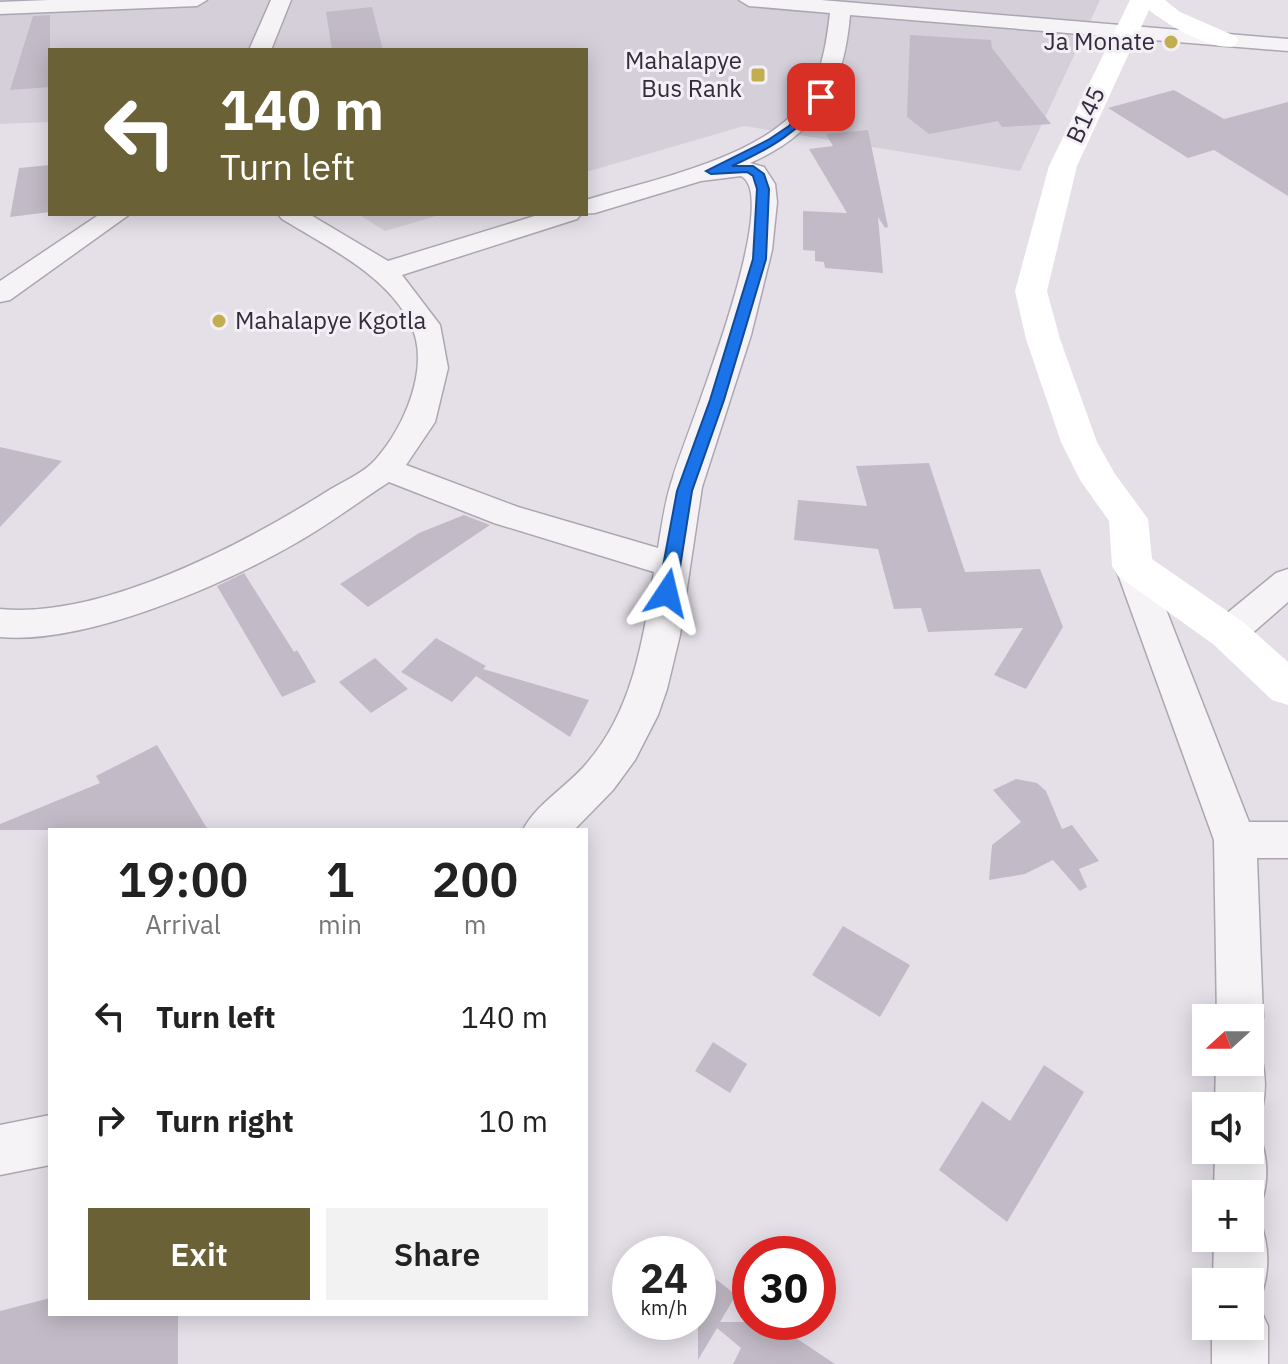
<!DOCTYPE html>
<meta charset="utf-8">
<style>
:root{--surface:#fff;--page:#f2f2f2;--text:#222;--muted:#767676;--accent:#6a6137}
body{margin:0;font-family:"IBM Plex Sans",sans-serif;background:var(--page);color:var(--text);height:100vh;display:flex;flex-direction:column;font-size:30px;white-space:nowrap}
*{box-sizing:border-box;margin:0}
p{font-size:26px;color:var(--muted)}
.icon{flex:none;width:44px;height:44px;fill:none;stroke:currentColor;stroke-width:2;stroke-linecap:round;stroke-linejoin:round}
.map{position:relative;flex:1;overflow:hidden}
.drawer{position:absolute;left:48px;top:828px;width:540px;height:488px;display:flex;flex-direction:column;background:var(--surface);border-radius:0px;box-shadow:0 4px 20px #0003}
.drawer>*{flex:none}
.guide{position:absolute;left:48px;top:48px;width:540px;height:168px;border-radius:0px;box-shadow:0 4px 20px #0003;background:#6a6137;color:#fff;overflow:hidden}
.needle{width:52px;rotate:249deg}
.buttons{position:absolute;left:1192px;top:1004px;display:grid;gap:16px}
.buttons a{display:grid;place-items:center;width:72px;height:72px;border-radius:0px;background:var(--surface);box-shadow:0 4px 20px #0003;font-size:40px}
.speed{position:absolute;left:612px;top:1236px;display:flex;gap:16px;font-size:40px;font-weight:700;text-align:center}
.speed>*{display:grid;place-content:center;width:104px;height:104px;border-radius:50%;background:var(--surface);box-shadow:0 4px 20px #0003;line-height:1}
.speed small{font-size:20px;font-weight:400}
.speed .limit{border:12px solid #d22;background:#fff;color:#111}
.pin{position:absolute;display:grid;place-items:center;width:68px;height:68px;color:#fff;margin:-34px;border-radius:16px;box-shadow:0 4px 12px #0006}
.me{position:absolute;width:88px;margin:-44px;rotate:10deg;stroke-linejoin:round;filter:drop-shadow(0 0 6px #0008)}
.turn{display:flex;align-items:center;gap:28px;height:168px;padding:0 40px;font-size:36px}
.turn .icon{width:104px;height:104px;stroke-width:2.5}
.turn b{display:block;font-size:56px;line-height:68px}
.eta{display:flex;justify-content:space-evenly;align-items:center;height:136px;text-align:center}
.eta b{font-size:48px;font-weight:600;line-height:56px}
.action{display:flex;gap:16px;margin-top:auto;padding:16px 40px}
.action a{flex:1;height:92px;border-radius:0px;background:var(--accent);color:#fff;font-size:32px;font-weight:600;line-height:92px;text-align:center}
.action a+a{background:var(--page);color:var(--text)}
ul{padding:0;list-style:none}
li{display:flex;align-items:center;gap:24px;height:104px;padding:0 40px}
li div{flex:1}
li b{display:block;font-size:30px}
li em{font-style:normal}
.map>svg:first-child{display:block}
</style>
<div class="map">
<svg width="1288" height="1364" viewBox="0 0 1288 1364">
<rect width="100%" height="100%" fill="#e5e0e8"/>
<path fill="#d4cfd9" d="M 0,0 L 1100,0 L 1020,171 L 744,126 L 586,172 L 586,50 L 50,50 L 50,122 L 0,124 Z
M 358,214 L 443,214 L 385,231 Z"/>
<path fill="#c2bbc7" d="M 372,7 L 383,50 L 332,50 L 326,12 Z
M 50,15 L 50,87 L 10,90 L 33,16 Z
M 910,35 L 991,40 L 992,48 L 1051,124 L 1002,127 L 998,121 L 929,134 L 907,117 Z
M 1174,90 L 1224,119 L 1288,102 L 1288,196 L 1214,150 L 1188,158 L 1108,108 Z
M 868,130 L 888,227 L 885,228 L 878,217 L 883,273 L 825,268 L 824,262 L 815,261 L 815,251 L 803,250 L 803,211 L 847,213 L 809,149 L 833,146 L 826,134 Z
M 50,165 L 50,212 L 10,217 L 19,168 Z
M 0,447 L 62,461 L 0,527 Z
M 929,463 L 965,572 L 1040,569 L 1063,627 L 1026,689 L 994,675 L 1023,628 L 928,632 L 921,608 L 894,609 L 878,549 L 794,540 L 798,500 L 867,506 L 856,466 Z
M 464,515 L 490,525 L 368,607 L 340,584 L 419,533 Z
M 244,573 L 294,652 L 297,650 L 316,682 L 282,697 L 217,586 Z
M 436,638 L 486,666 L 483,669 L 589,700 L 570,737 L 476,676 L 452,702 L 401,672 Z
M 375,658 L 408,689 L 371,713 L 339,682 Z
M 157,745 L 208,830 L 0,830 L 0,824 L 100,783 L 96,776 Z
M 1016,779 L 1037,783 L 1046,791 L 1062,829 L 1072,825 L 1099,861 L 1079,869 L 1087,887 L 1080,891 L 1053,860 L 1025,874 L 989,880 L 992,845 L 1021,822 L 993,790 Z
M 843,926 L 910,965 L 880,1017 L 812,975 Z
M 713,1042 L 747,1064 L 730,1093 L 695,1071 Z
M 1044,1065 L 1084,1092 L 1007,1222 L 939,1170 L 982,1101 L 1010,1121 Z
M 698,1265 L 736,1295 L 720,1322 L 772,1322 L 835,1364 L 733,1364 L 741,1348 L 717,1328 L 698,1360 Z
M 50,1298 L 50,1314 L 178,1314 L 178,1364 L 0,1364 L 0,1311 Z"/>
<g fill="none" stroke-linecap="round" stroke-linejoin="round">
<g stroke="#ada6b2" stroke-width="3">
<path id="street" d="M 48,0 L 207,0 L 197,6 L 0,14 L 0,2 Z
M 271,0 L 291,0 L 271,50 L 249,50 Z
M 739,0 L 821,0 L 1288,39 L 1288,51 L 850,15 C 844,87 819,133 750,163 L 764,167 L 775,184 L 777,202 L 772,250 L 751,335 L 702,487 L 680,635 L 667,689 L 658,715 L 635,760 L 613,790 L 574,830 L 523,830 C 536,804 568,786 587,763 C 633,710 643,640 654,572 L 494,523 L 389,482 C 358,502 328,525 296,543 C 223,585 85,645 0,637 L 0,609 C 101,619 242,545 326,492 C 342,482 364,473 376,459 C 404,427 431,367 411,325 C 389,276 326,246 282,219 L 278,214 L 309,214 L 388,261 L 541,214 L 586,214 L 586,200 C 653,179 777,156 811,90 C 823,66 827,39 830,13 L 749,6 ZM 741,176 C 784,197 685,436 673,477 C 665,500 662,524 658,548 L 518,507 L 406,465 L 435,422 L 448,368 L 440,325 L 402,275 L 577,219 L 581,214 L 595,213 L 701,181 Z
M 100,214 L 130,214 L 10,300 L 0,302 L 0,281 Z
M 1132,554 L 1144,557 L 1149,566 L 1249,822 L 1288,822 L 1288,858 L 1257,858 L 1263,1018 L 1257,1034 L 1250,1037 L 1250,1018 L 1217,1018 L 1214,840 L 1115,566 L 1120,557 Z
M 1288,569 L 1288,602 L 1241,643 L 1228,647 L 1215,643 L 1210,633 L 1215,623 L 1276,573 Z
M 1250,1042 L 1257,1045 C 1267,1070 1268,1098 1257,1123 L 1250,1126 L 1250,1106 L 1215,1106 L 1216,1062 L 1250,1062 Z
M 50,1115 L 50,1165 L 0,1175 L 0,1125 Z
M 1250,1129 L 1258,1132 C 1269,1158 1269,1186 1258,1212 L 1250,1216 L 1250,1194 L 1214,1194 L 1215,1150 L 1250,1150 Z
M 1250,1216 L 1259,1219 C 1270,1246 1270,1274 1259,1301 L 1253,1304 L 1259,1307 L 1268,1326 L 1268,1364 L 1212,1364 L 1212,1326 L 1250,1326 L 1250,1282 L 1213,1282 L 1214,1238 L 1250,1238 Z"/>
</g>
<use href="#street" fill="#f5f3f6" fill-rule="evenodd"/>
<path fill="#fff" fill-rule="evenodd" d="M 1130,0 L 1165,0 L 1180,12 L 1235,36 L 1238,41 L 1235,46 C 1213,52 1166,24 1149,10 L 1077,166 L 1047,291 L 1060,339 L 1097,442 L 1115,474 L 1148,519 L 1152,559 L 1243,622 L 1288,662 L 1288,705 L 1272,700 L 1213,644 L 1118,576 L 1112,566 L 1109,521 L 1080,480 L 1061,442 L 1026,339 L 1015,291 L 1049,166 Z"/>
</g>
<path fill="#1a73e8" stroke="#114b97" stroke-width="2" d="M 817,95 L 826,97 C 797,133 773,147 732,166 L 753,166 L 764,174 L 769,189 L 766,259 L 724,400 L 692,491 L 676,593 L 667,599 L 661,597 L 658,593 L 677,491 L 710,400 L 753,259 L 757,189 L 753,176 L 747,172 L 711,174 L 706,171 L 768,140 L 789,126 Z"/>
<g fill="#c2ae50" stroke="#f3f0f5" stroke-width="3">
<circle cx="1171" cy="42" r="8"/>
<rect x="750" y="67" width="16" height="16" rx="4"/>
<circle cx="219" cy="321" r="8"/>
</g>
<g text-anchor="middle" stroke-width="6" stroke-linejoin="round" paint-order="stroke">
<g font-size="24" fill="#362a3e" stroke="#f3f0f5" text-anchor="end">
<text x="1155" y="50">Ja Monate</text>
<text x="742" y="69">Mahalapye<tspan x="742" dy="28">Bus Rank</tspan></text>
<text x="235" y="329" text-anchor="start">Mahalapye Kgotla</text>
</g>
<g font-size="24" fill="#362a3e" stroke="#f3f0f5">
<text transform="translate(1086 115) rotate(-65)" y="8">B145</text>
</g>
</g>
</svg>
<div class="buttons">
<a><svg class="needle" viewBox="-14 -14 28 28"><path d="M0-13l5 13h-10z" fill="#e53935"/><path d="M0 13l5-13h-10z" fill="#767676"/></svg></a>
<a><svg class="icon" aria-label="sound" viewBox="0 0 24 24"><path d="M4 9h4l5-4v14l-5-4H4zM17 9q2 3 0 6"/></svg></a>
<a>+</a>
<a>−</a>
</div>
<div class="speed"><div>24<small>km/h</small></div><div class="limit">30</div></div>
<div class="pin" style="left:821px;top:97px;background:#d93025"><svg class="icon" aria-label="arrive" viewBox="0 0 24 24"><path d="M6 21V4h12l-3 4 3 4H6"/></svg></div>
<svg class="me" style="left:667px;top:593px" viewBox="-20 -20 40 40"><path d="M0-17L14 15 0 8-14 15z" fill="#1a73e8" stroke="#fff" stroke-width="4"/></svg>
<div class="guide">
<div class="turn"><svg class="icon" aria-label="left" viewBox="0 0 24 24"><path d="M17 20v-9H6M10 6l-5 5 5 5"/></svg><div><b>140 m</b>Turn left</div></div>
</div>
<section class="drawer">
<div class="eta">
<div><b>19:00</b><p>Arrival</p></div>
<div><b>1</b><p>min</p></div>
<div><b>200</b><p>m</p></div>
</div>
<ul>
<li><svg class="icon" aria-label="left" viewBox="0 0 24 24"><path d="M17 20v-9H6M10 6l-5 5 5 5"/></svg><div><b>Turn left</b></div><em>140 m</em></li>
<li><svg class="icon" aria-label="right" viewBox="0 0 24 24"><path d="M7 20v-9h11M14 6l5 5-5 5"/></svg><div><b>Turn right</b></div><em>10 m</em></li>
</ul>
<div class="action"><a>Exit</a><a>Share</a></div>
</section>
</div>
